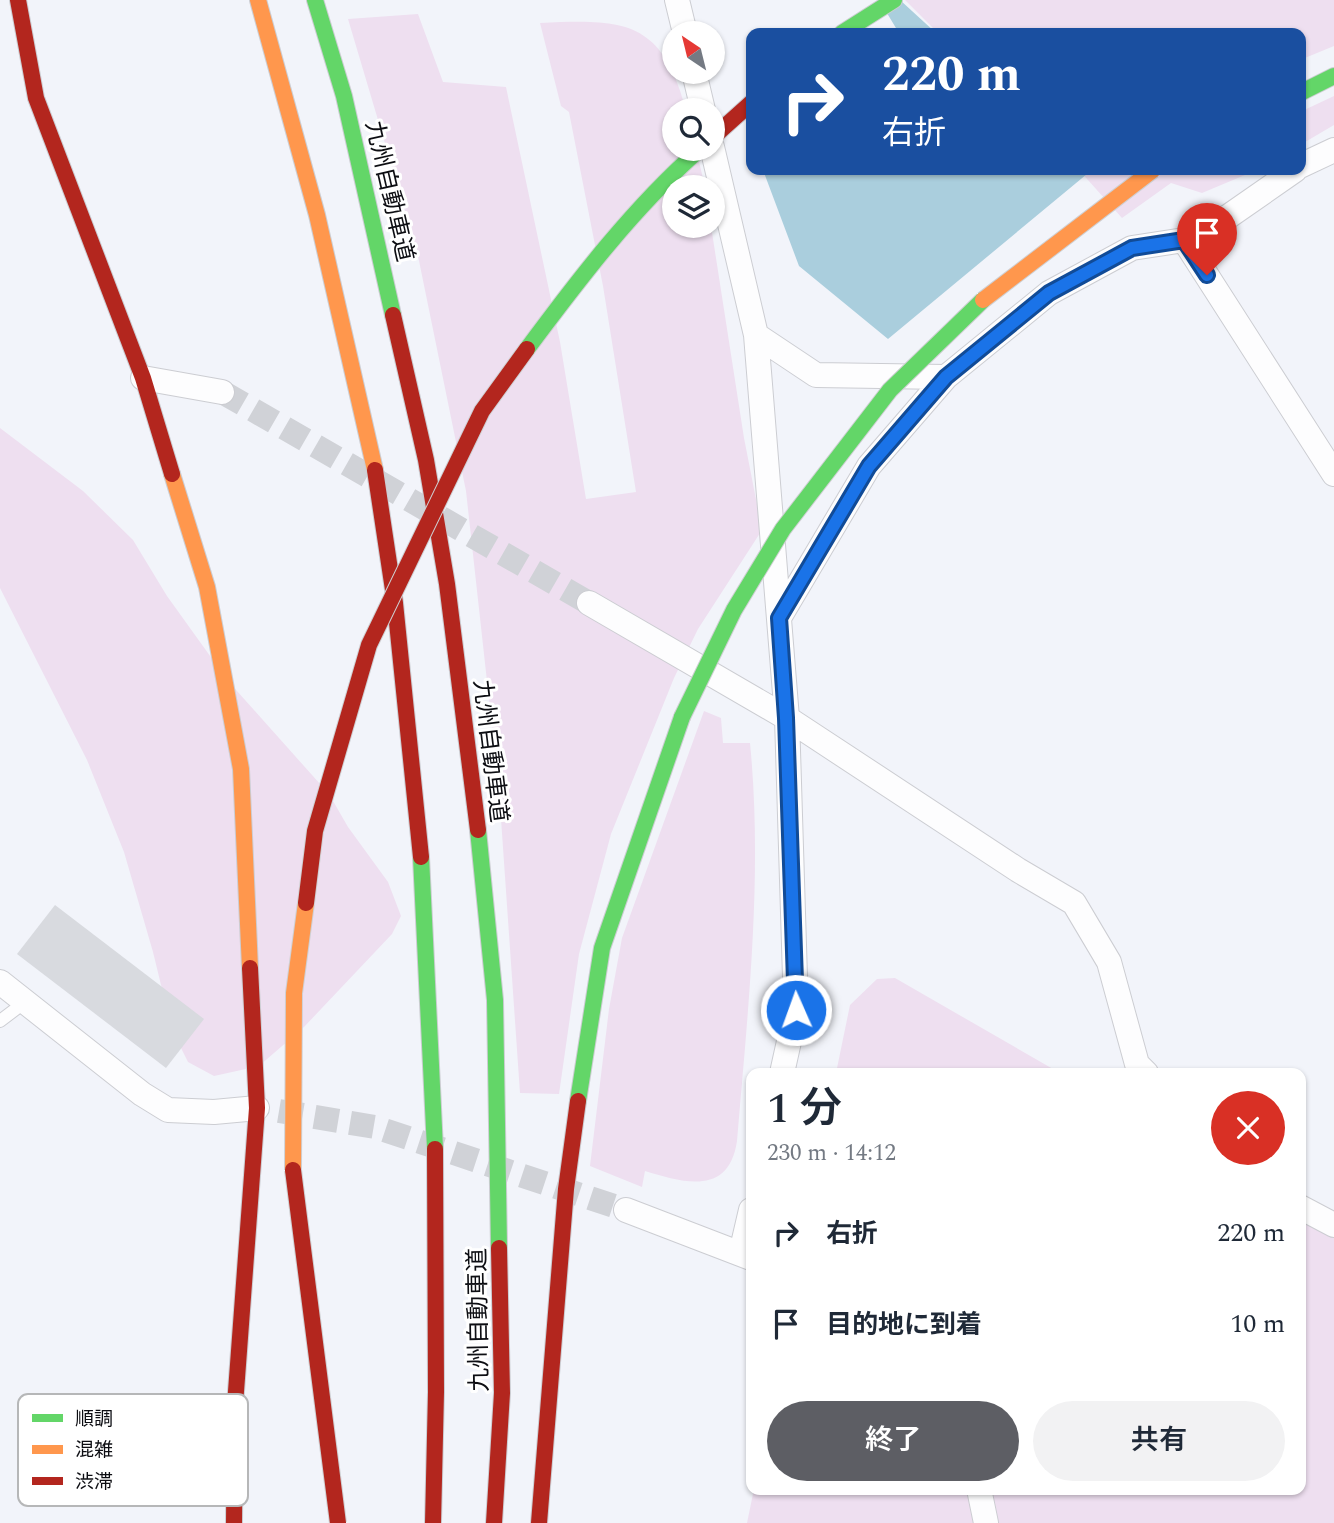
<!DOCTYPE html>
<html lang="ja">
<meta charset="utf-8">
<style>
:root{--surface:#fff;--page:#f2f2f3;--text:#1f2937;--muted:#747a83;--accent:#5d5e64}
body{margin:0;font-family:Spectral,"Noto Sans JP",serif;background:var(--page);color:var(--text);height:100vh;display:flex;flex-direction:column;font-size:26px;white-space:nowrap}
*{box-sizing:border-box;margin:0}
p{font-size:23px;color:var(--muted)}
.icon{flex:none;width:38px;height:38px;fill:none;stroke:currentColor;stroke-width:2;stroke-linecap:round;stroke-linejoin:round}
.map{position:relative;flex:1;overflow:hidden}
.drawer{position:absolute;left:746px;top:1068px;width:560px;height:427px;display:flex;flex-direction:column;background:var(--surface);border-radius:14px;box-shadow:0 2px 5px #0004}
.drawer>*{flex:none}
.guide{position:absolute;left:746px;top:28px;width:560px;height:147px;border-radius:14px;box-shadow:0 2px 5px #0004;background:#1a4fa0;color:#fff;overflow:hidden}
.needle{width:46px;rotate:325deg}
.buttons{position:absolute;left:662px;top:21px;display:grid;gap:14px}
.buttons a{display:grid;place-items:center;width:63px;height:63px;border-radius:50%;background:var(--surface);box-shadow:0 2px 5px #0004;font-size:35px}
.pin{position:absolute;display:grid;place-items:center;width:60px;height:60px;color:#fff;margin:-72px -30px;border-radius:50% 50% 50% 0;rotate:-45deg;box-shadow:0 0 7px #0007}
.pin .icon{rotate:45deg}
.me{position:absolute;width:77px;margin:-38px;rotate:358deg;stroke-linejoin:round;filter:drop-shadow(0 0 5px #0008)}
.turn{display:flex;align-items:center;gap:24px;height:147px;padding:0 21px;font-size:32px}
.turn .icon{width:91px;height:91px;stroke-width:2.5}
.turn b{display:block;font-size:49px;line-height:60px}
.round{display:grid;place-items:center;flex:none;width:74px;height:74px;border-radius:37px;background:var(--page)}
.headline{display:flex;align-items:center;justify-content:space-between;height:119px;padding:0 21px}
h1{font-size:42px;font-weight:600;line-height:52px}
.cta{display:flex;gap:14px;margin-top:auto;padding:14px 21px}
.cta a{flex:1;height:80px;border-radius:42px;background:var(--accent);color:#fff;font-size:28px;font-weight:600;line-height:80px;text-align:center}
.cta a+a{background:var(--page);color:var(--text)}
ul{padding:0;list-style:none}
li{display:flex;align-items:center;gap:21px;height:91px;padding:0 21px}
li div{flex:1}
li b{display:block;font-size:26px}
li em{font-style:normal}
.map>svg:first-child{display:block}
</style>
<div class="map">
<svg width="1334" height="1523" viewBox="0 0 1334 1523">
<rect width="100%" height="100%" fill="#f2f4fa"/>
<path fill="#eedff0" d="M 905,0 L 1334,0 L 1334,46 L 1300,60 L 1300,33 L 938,33 Z
M 418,14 L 443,82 L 506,87 L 560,342 L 586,499 L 636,492 L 603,286 L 569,112 L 561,106 L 540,23 C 623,19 662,19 686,110 L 674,110 L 674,149 L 696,149 L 705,187 L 674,187 L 674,226 L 711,226 L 744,438 L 762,530 L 698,629 L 674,678 L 611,834 L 579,954 L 559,1094 L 520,1093 L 499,790 L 466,491 L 417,251 L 348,19 Z
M 1334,96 L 1334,125 L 1300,145 L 1300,112 Z
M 1079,170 L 1257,170 L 1202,193 L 1171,183 L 1122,218 Z
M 0,428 L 83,491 L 133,540 L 167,596 L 228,681 L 329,794 L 348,827 L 388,882 L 401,916 L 392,934 L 304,1027 L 259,1066 L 214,1076 L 188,1062 L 172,1030 L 153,952 L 124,852 L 87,760 L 0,588 Z
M 704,711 L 721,718 L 723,743 L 750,743 C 763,875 748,1009 737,1141 C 729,1196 684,1183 645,1171 L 642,1187 L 590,1166 L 609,1009 L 622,938 Z
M 895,978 L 1060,1073 L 836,1073 L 850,1005 L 877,979 Z
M 1300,1208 L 1334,1221 L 1334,1523 L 747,1523 L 754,1489 L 1300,1489 Z"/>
<path fill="#aacedd" d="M 879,0 L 900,0 L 936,33 L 899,33 Z
M 763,170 L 1082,170 L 1087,174 L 888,339 L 799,266 Z"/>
<path fill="#d8dadf" d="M 55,905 L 204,1019 L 166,1068 L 17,954 Z"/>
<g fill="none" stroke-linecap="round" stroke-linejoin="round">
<path stroke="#d0d2d7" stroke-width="24" stroke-dasharray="24 12" stroke-linecap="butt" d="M 222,392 L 589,603
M 279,1111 L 375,1127 L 626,1210"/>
<g stroke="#cccdd2" stroke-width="14">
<path id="lane" d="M 0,1021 L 25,1002"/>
</g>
<g stroke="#cccdd2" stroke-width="26">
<path id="street" d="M 677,0 L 685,33
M 694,72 L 703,110
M 712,147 L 756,335 L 787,718 L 796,1010 L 782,1073
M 1300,166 L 1334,150
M 1184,240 L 1334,474
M 756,335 L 816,375 L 946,377 L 1049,293 L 1132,248 L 1184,240 L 1229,216 L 1295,170
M 143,378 L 222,392
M 589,603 L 787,718 L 1018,870 L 1074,903 L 1109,962 L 1137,1064 L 1146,1073
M 779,618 L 869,466 L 946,377
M 0,982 L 142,1094 L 168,1110 L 214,1112 L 257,1108
M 1300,1207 L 1334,1225
M 626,1210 L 751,1258
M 741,1253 L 751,1210
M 979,1489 L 986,1523"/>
</g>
<g stroke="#cccdd2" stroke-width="18">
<path id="fast" d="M 315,0 L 344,96 L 393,315
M 842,33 L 894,0
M 1300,93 L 1334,76
M 478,830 L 495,1000 L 499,1248
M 421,857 L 435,1149
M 578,1101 L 602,948 L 682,717"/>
</g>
<g stroke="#cccdd2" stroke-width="18">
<path id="slow" d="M 258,0 L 317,215 L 375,470
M 172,474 L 207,587 L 241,769 L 250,968"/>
</g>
<g stroke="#cccdd2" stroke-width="18">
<path id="jam" d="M 18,0 L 36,98 L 143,378 L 172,474
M 712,138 L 751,103
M 393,315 L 426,460 L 447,584 L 478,830
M 375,470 L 395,603 L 421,857
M 234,1523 L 235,1405 L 257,1108 L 250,968
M 433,1523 L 436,1392 L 435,1149
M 494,1523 L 502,1393 L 499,1248
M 539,1523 L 566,1189 L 578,1101"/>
</g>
<use href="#lane" stroke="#fdfdfe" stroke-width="12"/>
<use href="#street" stroke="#fdfdfe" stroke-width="24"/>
<use href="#fast" stroke="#63d668" stroke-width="16"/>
<use href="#slow" stroke="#ff974d" stroke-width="16"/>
<use href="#jam" stroke="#b3261e" stroke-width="16"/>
<g stroke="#cfd0d3" stroke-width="18" stroke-linecap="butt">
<path id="fast-bridge" d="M 527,349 C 579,279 634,207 700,149
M 682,717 L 734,610 L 783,529 L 890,390 L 983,300"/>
</g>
<g stroke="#cfd0d3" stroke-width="18" stroke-linecap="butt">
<path id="slow-bridge" d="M 983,300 L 1153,170
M 293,1170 L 294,993 L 306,903"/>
</g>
<g stroke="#cfd0d3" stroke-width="18" stroke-linecap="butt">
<path id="jam-bridge" d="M 306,903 L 315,831 L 369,645 L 482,411 L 527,349
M 293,1170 L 338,1523"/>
</g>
<use href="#fast-bridge" stroke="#63d668" stroke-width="16"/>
<use href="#slow-bridge" stroke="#ff974d" stroke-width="16"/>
<use href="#jam-bridge" stroke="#b3261e" stroke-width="16"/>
</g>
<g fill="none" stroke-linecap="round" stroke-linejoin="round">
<g stroke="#114b97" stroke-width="18">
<path id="route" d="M 796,1010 L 786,718 L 779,618 L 869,466 L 946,377 L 1049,293 L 1132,248 L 1184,240 L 1207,275"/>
</g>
<use href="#route" stroke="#1a73e8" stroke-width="12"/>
</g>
<g text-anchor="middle" stroke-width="6" stroke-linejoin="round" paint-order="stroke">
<g font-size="24" fill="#0d0e13" stroke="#fff">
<text transform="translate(390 191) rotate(77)" y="8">九州自動車道</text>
<text transform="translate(491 751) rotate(83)" y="8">九州自動車道</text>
<text transform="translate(478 1320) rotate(-91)" y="8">九州自動車道</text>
</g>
</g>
<rect x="18" y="1394" width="230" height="112" rx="10" fill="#fff" stroke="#b6b7b8" stroke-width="2"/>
<rect x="32" y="1414" width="31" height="8" fill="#63d668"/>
<rect x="32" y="1445" width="31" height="9" fill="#ff974d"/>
<rect x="32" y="1477" width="31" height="8" fill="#b3261e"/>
<g font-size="19" fill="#0d0e13">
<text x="75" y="1425">順調</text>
<text x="75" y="1456">混雑</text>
<text x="75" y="1488">渋滞</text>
</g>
</svg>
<div class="buttons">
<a><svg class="needle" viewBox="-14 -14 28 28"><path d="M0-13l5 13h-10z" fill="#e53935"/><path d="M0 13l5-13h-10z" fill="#747a83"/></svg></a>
<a><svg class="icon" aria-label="search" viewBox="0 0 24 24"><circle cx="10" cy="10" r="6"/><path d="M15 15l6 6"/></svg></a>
<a><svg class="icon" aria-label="layers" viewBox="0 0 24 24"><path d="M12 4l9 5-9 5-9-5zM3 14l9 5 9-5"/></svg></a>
</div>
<div class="pin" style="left:1207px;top:275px;background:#d93025"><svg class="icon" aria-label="arrive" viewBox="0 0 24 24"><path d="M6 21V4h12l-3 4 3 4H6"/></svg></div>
<svg class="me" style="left:796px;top:1010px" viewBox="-20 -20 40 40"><circle r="17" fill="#1a73e8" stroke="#fff" stroke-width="3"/><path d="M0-11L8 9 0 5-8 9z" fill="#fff"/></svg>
<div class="guide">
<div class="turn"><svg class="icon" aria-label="right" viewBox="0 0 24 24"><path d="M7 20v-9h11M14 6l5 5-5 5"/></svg><div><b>220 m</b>右折</div></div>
</div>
<section class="drawer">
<div class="headline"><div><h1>1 分</h1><p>230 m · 14:12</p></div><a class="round" style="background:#d93025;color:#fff"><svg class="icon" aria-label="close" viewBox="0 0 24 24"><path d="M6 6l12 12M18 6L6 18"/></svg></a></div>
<ul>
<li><svg class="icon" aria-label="right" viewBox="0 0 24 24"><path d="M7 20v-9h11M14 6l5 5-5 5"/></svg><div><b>右折</b></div><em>220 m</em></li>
<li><svg class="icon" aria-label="arrive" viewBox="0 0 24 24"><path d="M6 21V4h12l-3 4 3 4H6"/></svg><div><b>目的地に到着</b></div><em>10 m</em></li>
</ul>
<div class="cta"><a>終了</a><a>共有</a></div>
</section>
</div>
